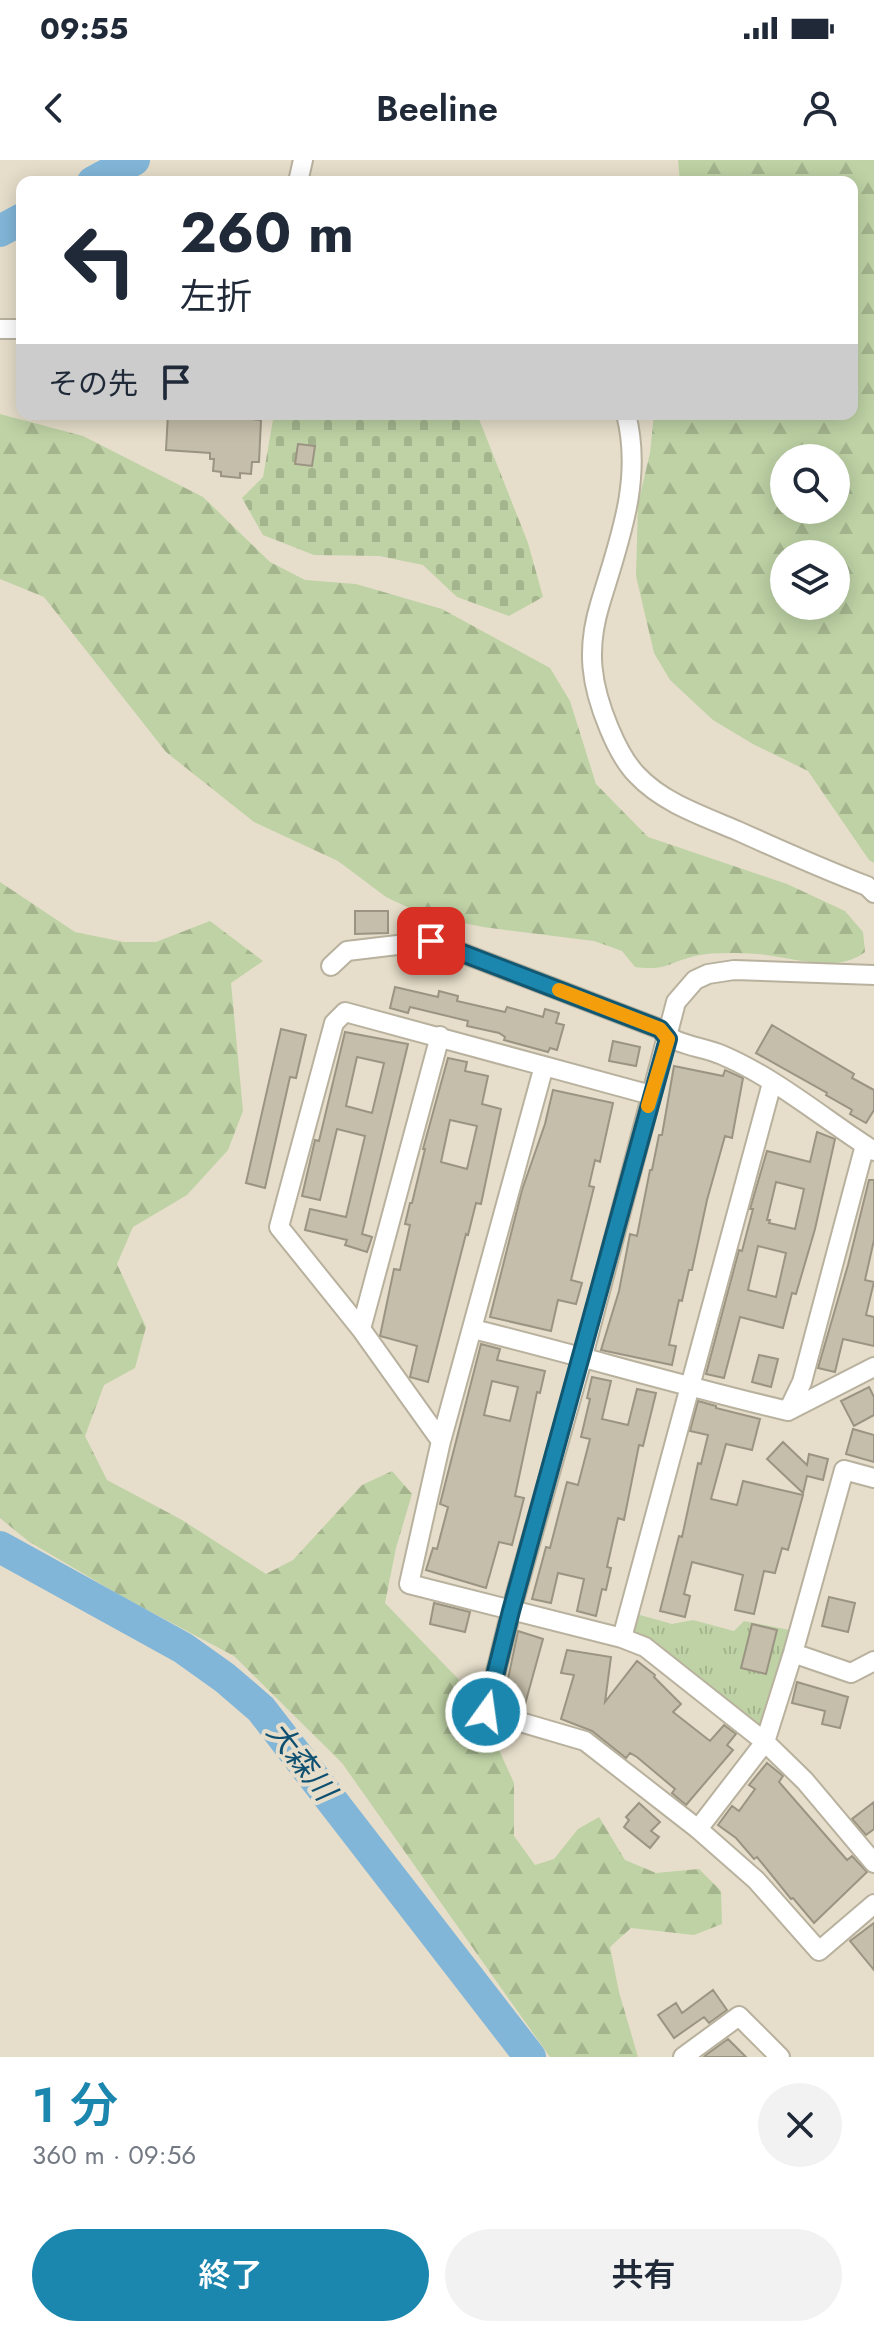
<!DOCTYPE html>
<html lang="ja">
<meta charset="utf-8">
<style>
:root{--surface:#fff;--page:#f2f2f3;--text:#1f2937;--muted:#747a83;--accent:#1b86ae}
body{margin:0;font-family:Jost,"Noto Sans JP",sans-serif;background:var(--page);color:var(--text);height:100vh;display:flex;flex-direction:column;font-size:30px;white-space:nowrap}
*{box-sizing:border-box;margin:0}
p{font-size:26px;color:var(--muted)}
.icon{flex:none;width:44px;height:44px;fill:none;stroke:currentColor;stroke-width:2;stroke-linecap:round;stroke-linejoin:round}
.map{position:relative;height:1897px;overflow:hidden}
.drawer{display:flex;flex-direction:column;background:var(--surface);flex:1}
.drawer>*{flex:none}
.top-card{position:absolute;left:16px;top:16px;width:842px;height:244px;border-radius:16px;box-shadow:0 4px 20px #0003;background:#fff;color:var(--text);overflow:hidden}
.buttons{position:absolute;left:770px;top:284px;display:grid;gap:16px}
.buttons a{display:grid;place-items:center;width:80px;height:80px;border-radius:50%;background:var(--surface);box-shadow:0 4px 20px #0003;font-size:40px}
.pin{position:absolute;display:grid;place-items:center;width:68px;height:68px;color:#fff;margin:-34px;border-radius:16px;box-shadow:0 4px 12px #0006}
.me{position:absolute;width:88px;margin:-44px;rotate:14deg;stroke-linejoin:round;filter:drop-shadow(0 0 6px #0008)}
.turn{display:flex;align-items:center;gap:28px;height:168px;padding:0 32px;font-size:36px}
.turn .icon{width:104px;height:104px;stroke-width:2.5}
.turn b{display:block;font-size:56px;line-height:68px}
.then{display:flex;align-items:center;height:76px;padding:0 32px;background:#0003;gap:16px;font-size:30px}
.round{display:grid;place-items:center;flex:none;width:84px;height:84px;border-radius:42px;background:var(--page)}
.head{display:flex;align-items:center;justify-content:space-between;height:136px;padding:0 32px}
h1{font-size:48px;font-weight:600;line-height:60px;color:var(--accent)}
.action{display:flex;gap:16px;margin-top:auto;padding:16px 32px}
.action a{flex:1;height:92px;border-radius:48px;background:var(--accent);color:#fff;font-size:32px;font-weight:600;line-height:92px;text-align:center}
.action a+a{background:var(--page);color:var(--text)}
.status{display:flex;justify-content:space-between;align-items:center;height:56px;padding:0 40px;background:var(--surface);direction:ltr}
.status svg{height:22px;fill:currentColor}
header{display:flex;justify-content:space-between;align-items:center;height:104px;padding:0 32px;background:var(--surface);font-size:36px;font-weight:600}
.map>svg:first-child{display:block}
</style>
<div class="status"><b>09:55</b><svg viewBox="0 0 49 12"><path d="M0 12V9h3v3zM5 12V6h3v6zM10 12V3h3v9zM15 12V0h3v12zM26 1h20v11H26zM47 4h2v5h-2z"/></svg></div>
<header><svg class="icon" aria-label="back" viewBox="0 0 24 24"><path d="M15 5l-7 7 7 7"/></svg>Beeline<svg class="icon" aria-label="person" viewBox="0 0 24 24"><circle cx="12" cy="8" r="4"/><path d="M4 21q1-7 8-7t8 7"/></svg></header>
<div class="map">
<svg width="874" height="1897" viewBox="0 0 874 1897">
<defs>
<pattern id="forest-firs" width="22" height="20" patternUnits="userSpaceOnUse" patternTransform="scale(2)"><rect width="22" height="20" fill="#bed2a5"/><path d="M5 1l3.5 6h-7zM16 11l3.5 6h-7z" fill="#a4b58e"/></pattern>
<pattern id="cemetery-stones" width="16" height="16" patternUnits="userSpaceOnUse" patternTransform="scale(2)"><rect width="16" height="16" fill="#bed2a5"/><path d="M2 7V4a2 2 0 0 1 4 0v3zM10 15v-3a2 2 0 0 1 4 0v3z" fill="#a4b58e"/></pattern>
<pattern id="park-tufts" width="24" height="20" patternUnits="userSpaceOnUse" patternTransform="scale(2)"><rect width="24" height="20" fill="#bed2a5"/><path d="M3 7l-1-3M5 7V3M7 7l1-3M15 17l-1-3M17 17v-4M19 17l1-3" fill="none" stroke="#a4b58e"/></pattern>
</defs>
<rect width="100%" height="100%" fill="#e6deca"/>
<path fill="url(#forest-firs)" fill-rule="evenodd" d="M 678,0 L 874,0 L 874,703 L 869,700 L 808,611 L 753,584 L 713,560 L 670,520 L 654,493 L 636,416 L 638,344 L 650,293 L 654,254 L 852,254 L 852,22 L 680,22 ZM 784,298 L 836,298 L 836,350 L 784,350 ZM 784,394 L 836,394 L 836,446 L 784,446 Z
M 0,254 L 83,276 L 203,337 L 270,402 L 305,420 L 356,424 L 442,449 L 550,508 L 570,541 L 596,624 L 648,677 L 787,724 L 845,751 L 863,772 L 865,792 C 836,815 791,796 757,794 C 737,793 714,792 695,796 C 667,803 667,811 635,807 L 622,791 L 594,781 L 483,767 L 424,755 L 386,737 L 338,701 L 254,662 L 166,592 L 44,437 L 0,419 Z
M 0,722 L 75,772 L 124,782 L 156,782 L 210,761 L 263,801 L 231,823 L 243,951 L 228,990 L 187,1035 L 133,1067 L 117,1104 L 146,1167 L 135,1208 L 104,1225 L 85,1276 L 107,1320 L 182,1360 L 266,1414 L 293,1400 L 362,1325 L 392,1311 L 412,1334 L 396,1388 L 385,1443 L 464,1525 L 467,1548 L 479,1574 L 499,1590 L 514,1623 L 514,1676 L 535,1705 L 554,1699 L 578,1669 L 599,1657 L 625,1700 L 656,1713 L 699,1709 L 721,1731 L 722,1764 L 694,1775 L 631,1768 L 610,1787 L 619,1832 L 638,1897 L 550,1897 L 342,1603 L 234,1496 L 123,1437 L 28,1381 L 0,1358 Z"/>
<path fill="url(#cemetery-stones)" d="M 274,254 L 477,254 L 528,383 L 543,437 L 509,456 L 457,437 L 423,405 L 379,396 L 314,395 L 263,375 L 242,338 L 263,317 Z"/>
<path fill="url(#park-tufts)" d="M 633,1453 L 672,1464 L 693,1460 L 734,1471 L 744,1461 L 795,1471 L 763,1574 L 627,1475 Z"/>
<g fill="none" stroke-linecap="round" stroke-linejoin="round">
<path stroke="#82b6d8" stroke-width="32" d="M 93,22 L 134,0
M 0,71 L 22,59
M 0,1387 L 183,1488 L 225,1518 L 261,1549 L 530,1897"/>
</g>
<path fill="#c5beaa" stroke="#9b9482" stroke-width="2" fill-rule="evenodd" d="M 168,254 L 203,254 L 261,260 L 259,302 L 252,302 L 251,314 L 240,313 L 240,318 L 221,316 L 221,312 L 213,311 L 214,299 L 210,299 L 210,293 L 166,290 Z
M 298,284 L 315,286 L 312,306 L 295,304 Z
M 355,751 L 388,751 L 388,773 L 355,774 Z
M 395,827 L 438,837 L 439,831 L 458,836 L 457,841 L 505,852 L 507,847 L 543,857 L 545,849 L 559,853 L 556,863 L 564,865 L 557,890 L 550,888 L 548,892 L 504,880 L 505,877 L 499,873 L 467,866 L 468,861 L 410,847 L 408,853 L 390,848 Z
M 772,865 L 854,914 L 852,918 L 874,930 L 874,950 L 866,963 L 850,954 L 852,950 L 826,935 L 827,933 L 756,893 Z
M 281,869 L 306,875 L 296,918 L 290,917 L 265,1028 L 246,1023 Z
M 345,872 L 408,884 L 362,1074 L 372,1077 L 367,1092 L 345,1085 L 347,1080 L 305,1070 L 310,1049 L 346,1057 L 365,976 L 337,969 L 320,1040 L 302,1036 L 315,980 L 319,981 ZM 357,897 L 384,903 L 372,953 L 346,946 Z
M 613,881 L 640,887 L 636,906 L 609,901 Z
M 448,898 L 467,902 L 465,911 L 488,916 L 482,944 L 501,949 L 481,1044 L 476,1043 L 468,1075 L 466,1074 L 428,1222 L 410,1217 L 417,1186 L 380,1176 L 394,1109 L 400,1110 L 410,1065 L 405,1064 L 410,1043 L 412,1043 L 425,989 L 423,989 ZM 450,960 L 477,966 L 467,1009 L 441,1002 Z
M 674,906 L 723,916 L 725,910 L 743,918 L 732,978 L 725,976 L 707,1040 L 692,1110 L 689,1110 L 682,1141 L 679,1140 L 669,1185 L 676,1186 L 672,1205 L 601,1190 L 619,1131 L 630,1074 L 637,1076 L 650,1010 L 652,1010 L 659,975 L 662,975 Z
M 553,930 L 613,943 L 600,1002 L 595,1000 L 589,1026 L 594,1027 L 571,1120 L 582,1123 L 576,1144 L 558,1140 L 551,1171 L 490,1157 L 522,1030 L 545,964 Z
M 817,972 L 835,979 L 815,1069 L 796,1134 L 792,1133 L 783,1168 L 740,1157 L 724,1218 L 706,1214 L 739,1090 L 742,1091 L 753,1049 L 750,1049 L 767,991 L 810,1002 ZM 776,1022 L 804,1029 L 795,1069 L 769,1063 L 770,1060 L 767,1060 ZM 758,1086 L 786,1093 L 776,1137 L 748,1130 Z
M 869,1020 L 874,1020 L 874,1080 L 865,1120 L 874,1122 L 866,1155 L 874,1157 L 874,1186 L 843,1179 L 835,1212 L 818,1208 L 848,1105 Z
M 481,1184 L 500,1189 L 497,1200 L 545,1211 L 540,1233 L 537,1232 L 515,1336 L 524,1338 L 512,1385 L 499,1382 L 486,1428 L 426,1410 L 433,1388 L 437,1389 L 448,1347 L 440,1344 ZM 492,1221 L 518,1227 L 510,1261 L 484,1255 Z
M 759,1195 L 778,1199 L 771,1227 L 752,1222 Z
M 592,1217 L 611,1221 L 602,1259 L 628,1265 L 637,1229 L 656,1233 L 643,1286 L 639,1285 L 624,1360 L 618,1358 L 607,1407 L 611,1408 L 606,1430 L 602,1429 L 596,1456 L 577,1451 L 584,1419 L 558,1413 L 551,1443 L 532,1439 L 546,1387 L 550,1388 L 567,1322 L 578,1325 L 590,1279 L 581,1277 L 590,1239 L 587,1238 Z
M 869,1227 L 874,1237 L 874,1255 L 854,1266 L 841,1241 Z
M 698,1241 L 716,1246 L 716,1248 L 760,1259 L 752,1290 L 726,1284 L 711,1339 L 737,1345 L 743,1321 L 803,1335 L 788,1390 L 782,1388 L 775,1413 L 764,1411 L 754,1454 L 735,1450 L 743,1415 L 692,1402 L 684,1434 L 690,1436 L 685,1457 L 660,1451 L 679,1376 L 682,1377 L 698,1303 L 701,1304 L 708,1275 L 690,1271 Z
M 853,1269 L 874,1275 L 874,1302 L 846,1294 Z
M 783,1282 L 807,1305 L 809,1294 L 828,1299 L 823,1320 L 807,1316 L 803,1333 L 767,1299 Z
M 829,1437 L 855,1443 L 848,1472 L 822,1466 Z
M 434,1443 L 470,1452 L 465,1472 L 430,1464 Z
M 752,1464 L 777,1470 L 766,1514 L 741,1508 Z
M 518,1471 L 543,1479 L 524,1548 L 503,1543 Z
M 567,1490 L 611,1497 L 605,1542 L 637,1501 L 655,1515 L 654,1517 L 681,1544 L 673,1552 L 710,1581 L 724,1565 L 736,1574 L 727,1585 L 733,1590 L 686,1645 L 672,1633 L 675,1629 L 637,1597 L 630,1593 L 626,1598 L 592,1571 L 561,1559 L 574,1515 L 561,1513 Z
M 797,1522 L 848,1537 L 840,1568 L 822,1564 L 825,1551 L 792,1543 Z
M 767,1603 L 783,1616 L 779,1622 L 847,1700 L 852,1696 L 867,1712 L 814,1763 L 793,1738 L 791,1739 L 757,1697 L 754,1699 L 736,1678 L 718,1665 L 732,1646 L 739,1651 L 755,1629 L 749,1625 Z
M 874,1642 L 874,1669 L 866,1675 L 852,1659 Z
M 639,1643 L 660,1662 L 651,1671 L 659,1677 L 650,1688 L 624,1667 L 629,1660 L 626,1657 Z
M 874,1763 L 874,1810 L 850,1781 Z
M 713,1830 L 727,1850 L 709,1863 L 704,1857 L 674,1878 L 658,1855 L 676,1843 L 682,1853 Z
M 728,1879 L 746,1897 L 704,1897 L 706,1895 Z"/>
<g fill="none" stroke-linecap="round" stroke-linejoin="round">
<g stroke="#b8b19e" stroke-width="22">
<path id="minor" d="M 298,22 L 303,0
M 0,169 L 22,169
M 626,254 C 643,320 619,381 600,444 C 586,490 591,525 609,568 C 616,585 624,602 637,615 C 663,643 703,656 738,671 C 780,690 823,709 867,726 L 874,733
M 331,806 L 347,791 L 431,781 L 660,869 C 675,886 701,886 722,895 C 776,918 824,959 874,991
M 874,815 L 734,810 L 708,814 L 695,820 L 676,842 L 583,1196 L 511,1451 L 486,1552 L 585,1581 L 698,1669 L 756,1720 L 819,1791 L 874,1744
M 544,906 L 441,1281 L 409,1424 L 622,1478 L 645,1487 L 765,1582 L 805,1621 L 874,1703
M 361,1169 L 440,876
M 473,1169 C 578,1195 682,1226 788,1251 L 874,1207
M 788,1251 L 802,1222 L 865,985
M 441,1281 L 361,1169 L 279,1067 L 334,863 L 345,852 L 651,935
M 622,1478 L 772,923
M 793,1493 L 851,1513 L 874,1501
M 698,1669 L 765,1582 L 793,1493 L 844,1310 L 874,1318
M 683,1897 L 739,1856 L 780,1897"/>
</g>
<use href="#minor" stroke="#fff" stroke-width="18"/>
</g>
<g fill="none" stroke-linecap="round" stroke-linejoin="round">
<g stroke="#125771" stroke-width="20">
<path id="route" d="M 431,781 L 660,869 L 668,879 L 511,1451 L 486,1552"/>
</g>
<use href="#route" stroke="#1b86ae" stroke-width="14"/>
<path stroke="#f59e0b" stroke-width="14" d="M 559,830 L 660,869 L 668,879 L 648,946"/>
</g>
<g text-anchor="middle" stroke-width="8" stroke-linejoin="round" paint-order="stroke">
<g font-size="30" font-style="italic" fill="#0f5071" stroke="#e6deca">
<text transform="translate(301 1601) rotate(52)" y="10">大森川</text>
</g>
</g>
</svg>
<div class="buttons">
<a><svg class="icon" aria-label="search" viewBox="0 0 24 24"><circle cx="10" cy="10" r="6"/><path d="M15 15l6 6"/></svg></a>
<a><svg class="icon" aria-label="layers" viewBox="0 0 24 24"><path d="M12 4l9 5-9 5-9-5zM3 14l9 5 9-5"/></svg></a>
</div>
<div class="pin" style="left:431px;top:781px;background:#d93025"><svg class="icon" aria-label="arrive" viewBox="0 0 24 24"><path d="M6 21V4h12l-3 4 3 4H6"/></svg></div>
<svg class="me" style="left:486px;top:1552px" viewBox="-20 -20 40 40"><circle r="17" fill="#1b86ae" stroke="#fff" stroke-width="3"/><path d="M0-11L8 9 0 5-8 9z" fill="#fff"/></svg>
<div class="top-card">
<div class="turn"><svg class="icon" aria-label="left" viewBox="0 0 24 24"><path d="M17 20v-9H6M10 6l-5 5 5 5"/></svg><div><b>260 m</b>左折</div></div>
<div class="then">その先<svg class="icon" aria-label="arrive" viewBox="0 0 24 24"><path d="M6 21V4h12l-3 4 3 4H6"/></svg></div>
</div>
</div>
<section class="drawer">
<div class="head"><div><h1>1 分</h1><p>360 m · 09:56</p></div><a class="round"><svg class="icon" aria-label="close" viewBox="0 0 24 24"><path d="M6 6l12 12M18 6L6 18"/></svg></a></div>
<div class="action"><a>終了</a><a>共有</a></div>
</section>
